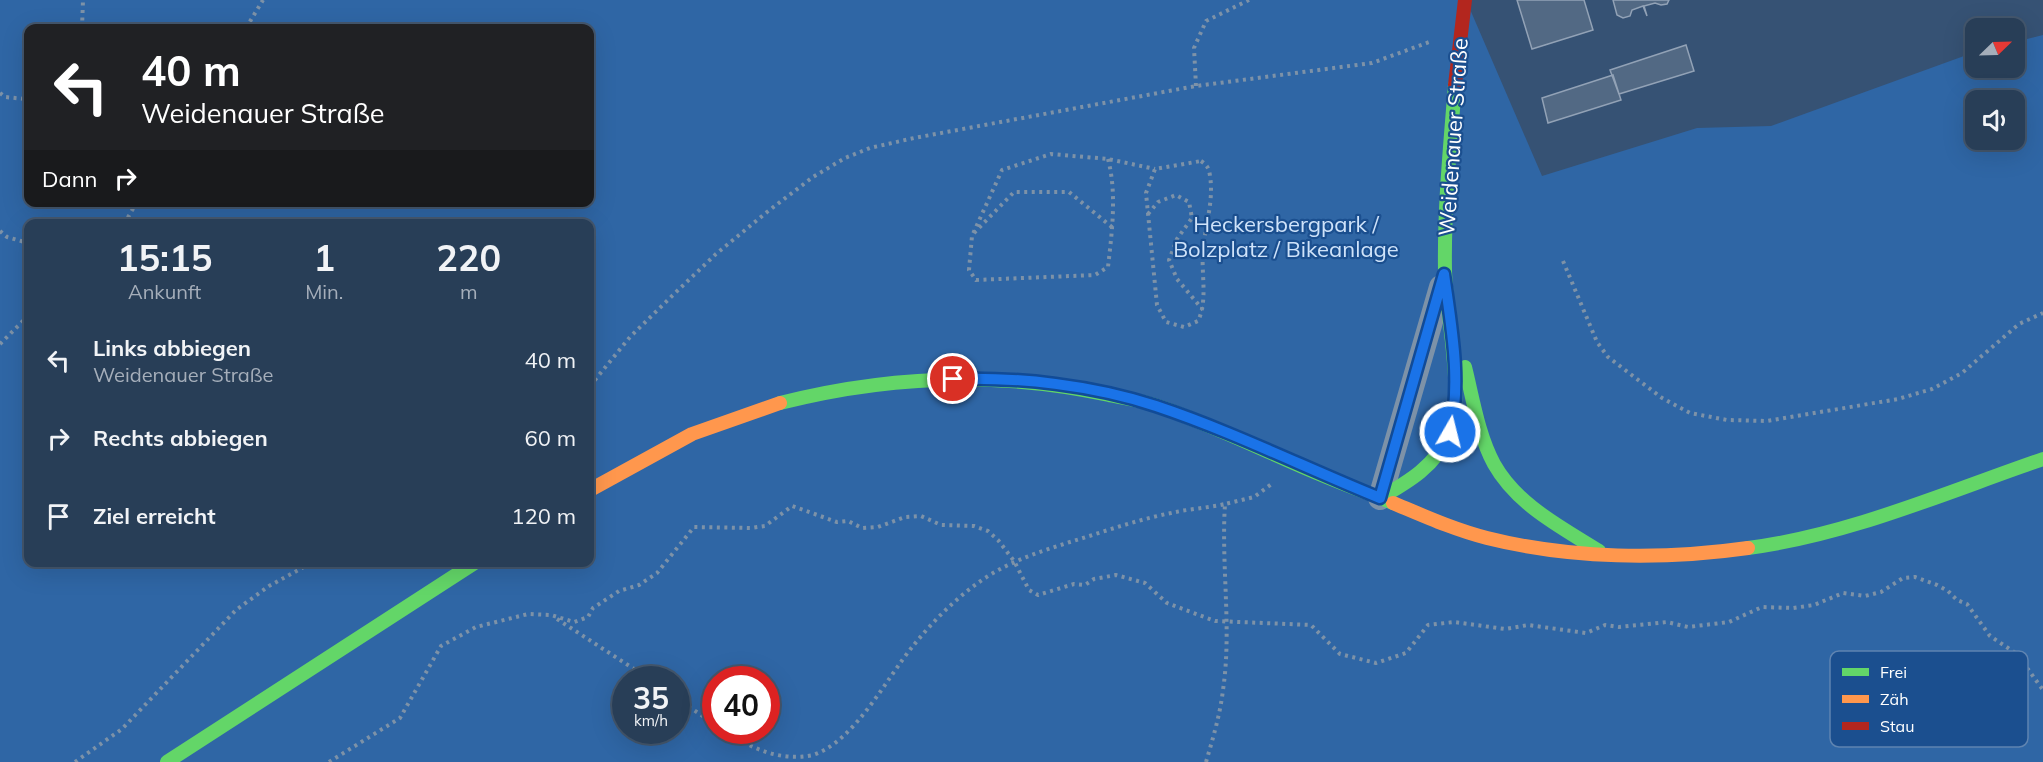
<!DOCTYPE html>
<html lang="de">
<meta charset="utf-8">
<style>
:root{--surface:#283e57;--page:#30455d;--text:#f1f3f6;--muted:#a5aeba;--line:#44576d}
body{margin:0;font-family:Mulish,sans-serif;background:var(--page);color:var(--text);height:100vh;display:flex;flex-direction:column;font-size:22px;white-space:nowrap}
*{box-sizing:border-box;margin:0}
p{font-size:20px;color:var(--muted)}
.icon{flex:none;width:33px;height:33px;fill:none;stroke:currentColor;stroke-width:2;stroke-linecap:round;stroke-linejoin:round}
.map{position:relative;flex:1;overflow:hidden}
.drawer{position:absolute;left:24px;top:219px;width:570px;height:348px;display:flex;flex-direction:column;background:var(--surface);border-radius:12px;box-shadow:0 6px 24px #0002,0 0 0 2px var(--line)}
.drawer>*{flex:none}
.top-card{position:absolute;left:24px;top:24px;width:570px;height:183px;border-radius:12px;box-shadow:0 6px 24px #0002,0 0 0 2px var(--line);background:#202124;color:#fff;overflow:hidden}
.needle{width:39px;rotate:67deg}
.tools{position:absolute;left:1965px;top:18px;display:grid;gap:12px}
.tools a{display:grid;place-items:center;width:60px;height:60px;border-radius:12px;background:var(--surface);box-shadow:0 6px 24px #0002,0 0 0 2px var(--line);font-size:30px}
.speed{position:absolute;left:612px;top:666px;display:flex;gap:12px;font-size:30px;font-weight:700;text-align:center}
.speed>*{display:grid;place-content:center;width:78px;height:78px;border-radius:50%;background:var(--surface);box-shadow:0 6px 24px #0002,0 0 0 2px var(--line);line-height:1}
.speed small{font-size:15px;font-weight:400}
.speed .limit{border:9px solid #d22;background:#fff;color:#111}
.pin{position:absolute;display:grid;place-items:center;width:51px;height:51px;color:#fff;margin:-26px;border:3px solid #fff;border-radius:50%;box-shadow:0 2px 6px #0007}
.me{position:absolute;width:66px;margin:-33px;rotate:8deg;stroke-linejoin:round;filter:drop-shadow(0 0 4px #0008)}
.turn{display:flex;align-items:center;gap:21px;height:126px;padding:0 18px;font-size:27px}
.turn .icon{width:78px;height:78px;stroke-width:2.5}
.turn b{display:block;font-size:42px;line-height:51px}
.then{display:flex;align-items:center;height:57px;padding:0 18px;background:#0003;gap:12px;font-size:22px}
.eta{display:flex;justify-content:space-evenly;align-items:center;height:102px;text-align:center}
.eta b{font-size:36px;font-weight:700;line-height:42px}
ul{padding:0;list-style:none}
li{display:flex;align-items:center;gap:18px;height:78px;padding:0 18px}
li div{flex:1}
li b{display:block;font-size:22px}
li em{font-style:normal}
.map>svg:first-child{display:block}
</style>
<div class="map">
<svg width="2043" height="762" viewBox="0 0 2043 762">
<rect width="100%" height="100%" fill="#365274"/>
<path fill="#2f66a5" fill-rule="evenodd" d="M 0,0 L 1466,0 L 1542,176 L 1697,128 L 1771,126 L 1975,52 L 1976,68 L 2014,68 L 2015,42 L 2043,35 L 2043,762 L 0,762 ZM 28,28 L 590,28 L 590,202 L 28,202 ZM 1976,100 L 2014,100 L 2014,140 L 1976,140 ZM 28,224 L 590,224 L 590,562 L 28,562 ZM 626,680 L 676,680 L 676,730 L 626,730 ZM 716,680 L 766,680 L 766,730 L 716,730 Z"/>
<path fill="#526984" stroke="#92a2b6" stroke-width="1.5" d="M 1517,0 L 1584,0 L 1593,30 L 1532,49 Z
M 1613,0 L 1669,0 L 1667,4 L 1661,5 L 1655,3 L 1644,6 L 1647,16 L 1643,6 L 1632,10 L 1630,16 L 1623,18 L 1617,15 Z
M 1686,45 L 1694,71 L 1619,94 L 1610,70 Z
M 1613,75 L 1621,100 L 1548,123 L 1542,98 Z"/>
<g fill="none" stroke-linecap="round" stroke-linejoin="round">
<path stroke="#7d92a8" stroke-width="4" stroke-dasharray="3 4.5" stroke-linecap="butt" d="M 82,28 L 83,0
M 246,28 L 263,0
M 1196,86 L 1194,48 L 1206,21 L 1249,0
M 0,93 L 5,97 L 25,99 L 28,104
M 1108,159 C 1117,193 1112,232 1108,267 L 1095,275 L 976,280 L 969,270 L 972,236 L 1002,170 L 1051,154 L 1108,159 L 1155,169
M 1201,161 C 1207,165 1209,168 1210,176 C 1214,201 1205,226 1203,251 C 1201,274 1208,300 1198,321 L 1184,327 L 1166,322 L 1157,305 L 1146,193 L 1155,169 Z
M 1148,214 L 1158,202 L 1176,195 L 1189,202 L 1192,218 L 1177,239 L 1169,260 L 1177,279 L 1203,310
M 124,224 L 137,202
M 0,231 L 7,237 L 28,243
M 974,233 L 1014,192 L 1069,192 L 1113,228
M 1563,261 L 1597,342 L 1608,357 L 1662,398 L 1690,413 L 1727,420 L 1767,421 L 1898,399 L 1932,389 L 1962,373 L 2019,324 L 2043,313
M 0,344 L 28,316
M 590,386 L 630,337 L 674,294 L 716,254 L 767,212 L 813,177 L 845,158 L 870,148 L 914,138 L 1196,86 L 1372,63 L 1432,41
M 557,619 L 651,680
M 676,698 L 716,725
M 724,730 C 750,748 780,762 813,755 C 855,741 886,679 913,646 C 933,621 956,598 982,580 C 1010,561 1039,552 1070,542 C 1103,532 1136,520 1171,513 C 1188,509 1207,508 1225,504
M 75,762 L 122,729 L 236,610 L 269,586 L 313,562
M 329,762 L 400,718 L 441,646 L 476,627 L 528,614 L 551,615 L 574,622 L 588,617 L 593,608 L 619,591 L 639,585 L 657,573 L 694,527 L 751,528 L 765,526 L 792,506 L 837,522 L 848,521 L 862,528 L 878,527 L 905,517 L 921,516 L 941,525 L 974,526 L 988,531 L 998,540 L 1014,561 L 1029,590 L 1038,595 L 1074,584 L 1085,585 L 1094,579 L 1116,575 L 1145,583 L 1167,603 L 1215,621 L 1311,625 L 1340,654 L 1376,663 L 1406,653 L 1428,625 L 1454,622 L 1505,629 L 1528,625 L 1586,633 L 1605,625 L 1619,627 L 1667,622 L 1688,627 L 1729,622 L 1762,607 L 1793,608 L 1814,605 L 1843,593 L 1865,596 L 1881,592 L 1903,578 L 1915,577 L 1937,585 L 1948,591 L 1957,600 L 1967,604 L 1990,636 L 2017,654 L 2043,690
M 1206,762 C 1213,738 1220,715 1223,690 C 1232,629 1221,566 1225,504 L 1254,497 L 1273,483"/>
<path stroke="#7d92a8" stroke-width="24" d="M 1380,498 L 1441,287"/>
<path stroke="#63d668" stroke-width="14" d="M 1465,367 C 1473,399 1478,434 1494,464 C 1517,505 1561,527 1599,551
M 780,403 C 890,375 998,371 1109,395 C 1125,398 1142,401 1157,406 C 1205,422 1250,444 1296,464 C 1327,478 1360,490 1393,503
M 1380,498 C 1408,482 1436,466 1449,434 C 1465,396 1446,315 1445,271 C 1444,209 1450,147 1455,85
M 1748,548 C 1849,535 1947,492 2043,459
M 167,762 L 476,562"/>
<path stroke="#ff974d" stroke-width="14" d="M 590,490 L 692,434 L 780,403
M 1393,503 C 1424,516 1455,530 1487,538 C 1571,559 1663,560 1748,548"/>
<path stroke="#b3261e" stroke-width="14" d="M 1455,85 L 1465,0"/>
</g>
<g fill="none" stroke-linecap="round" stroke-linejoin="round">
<g stroke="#114b97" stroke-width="15">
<path id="route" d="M 953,379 C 1019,377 1092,385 1156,406 C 1231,431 1306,468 1380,498 L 1444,274 C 1451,325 1462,381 1450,432"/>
</g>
<use href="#route" stroke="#1a73e8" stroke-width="10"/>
</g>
<g text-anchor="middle" stroke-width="4.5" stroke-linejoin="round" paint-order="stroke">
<g font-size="22" fill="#fff" stroke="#1b4f8f">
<text transform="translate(1453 137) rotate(-86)" y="8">Weidenauer Straße</text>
</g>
<g font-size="22" fill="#cfe3fa" stroke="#1b4f8f">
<text x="1286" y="232">Heckersbergpark /<tspan x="1286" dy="25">Bolzplatz / Bikeanlage</tspan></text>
</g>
</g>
<rect x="1830" y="651" width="198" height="96" rx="9" fill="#1b4f8f" stroke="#5f84b1" stroke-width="1.5"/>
<rect x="1842" y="668" width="27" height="8" fill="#63d668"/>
<rect x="1842" y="695" width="27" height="8" fill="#ff974d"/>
<rect x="1842" y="722" width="27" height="8" fill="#b3261e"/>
<g font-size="16" fill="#fff">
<text x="1880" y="678">Frei</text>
<text x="1880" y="705">Zäh</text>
<text x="1880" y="732">Stau</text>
</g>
</svg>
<div class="tools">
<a><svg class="needle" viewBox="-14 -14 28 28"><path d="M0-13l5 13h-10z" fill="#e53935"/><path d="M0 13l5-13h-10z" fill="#a5aeba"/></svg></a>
<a><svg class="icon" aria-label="sound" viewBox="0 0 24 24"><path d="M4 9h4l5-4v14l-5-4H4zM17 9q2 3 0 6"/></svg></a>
</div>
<div class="speed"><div>35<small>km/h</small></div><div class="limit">40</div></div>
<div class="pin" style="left:953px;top:379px;background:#d93025"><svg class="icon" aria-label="arrive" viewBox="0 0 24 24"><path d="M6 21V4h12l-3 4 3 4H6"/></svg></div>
<svg class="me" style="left:1450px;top:432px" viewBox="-20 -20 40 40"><circle r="17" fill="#1a73e8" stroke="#fff" stroke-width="3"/><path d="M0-11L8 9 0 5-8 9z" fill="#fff"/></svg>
<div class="top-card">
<div class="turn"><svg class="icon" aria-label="left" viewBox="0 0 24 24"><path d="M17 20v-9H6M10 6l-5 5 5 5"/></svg><div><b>40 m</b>Weidenauer Straße</div></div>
<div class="then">Dann<svg class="icon" aria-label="right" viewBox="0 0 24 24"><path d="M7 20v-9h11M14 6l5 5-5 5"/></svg></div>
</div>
<section class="drawer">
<div class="eta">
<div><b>15:15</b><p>Ankunft</p></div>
<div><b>1</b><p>Min.</p></div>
<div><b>220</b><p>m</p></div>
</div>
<ul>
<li><svg class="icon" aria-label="left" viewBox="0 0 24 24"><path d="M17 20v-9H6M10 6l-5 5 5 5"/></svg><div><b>Links abbiegen</b><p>Weidenauer Straße</p></div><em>40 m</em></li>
<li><svg class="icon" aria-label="right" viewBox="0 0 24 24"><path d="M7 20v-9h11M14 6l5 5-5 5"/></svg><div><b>Rechts abbiegen</b></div><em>60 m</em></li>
<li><svg class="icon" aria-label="arrive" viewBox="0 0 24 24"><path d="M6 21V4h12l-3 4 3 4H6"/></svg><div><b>Ziel erreicht</b></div><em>120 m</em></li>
</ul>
</section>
</div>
